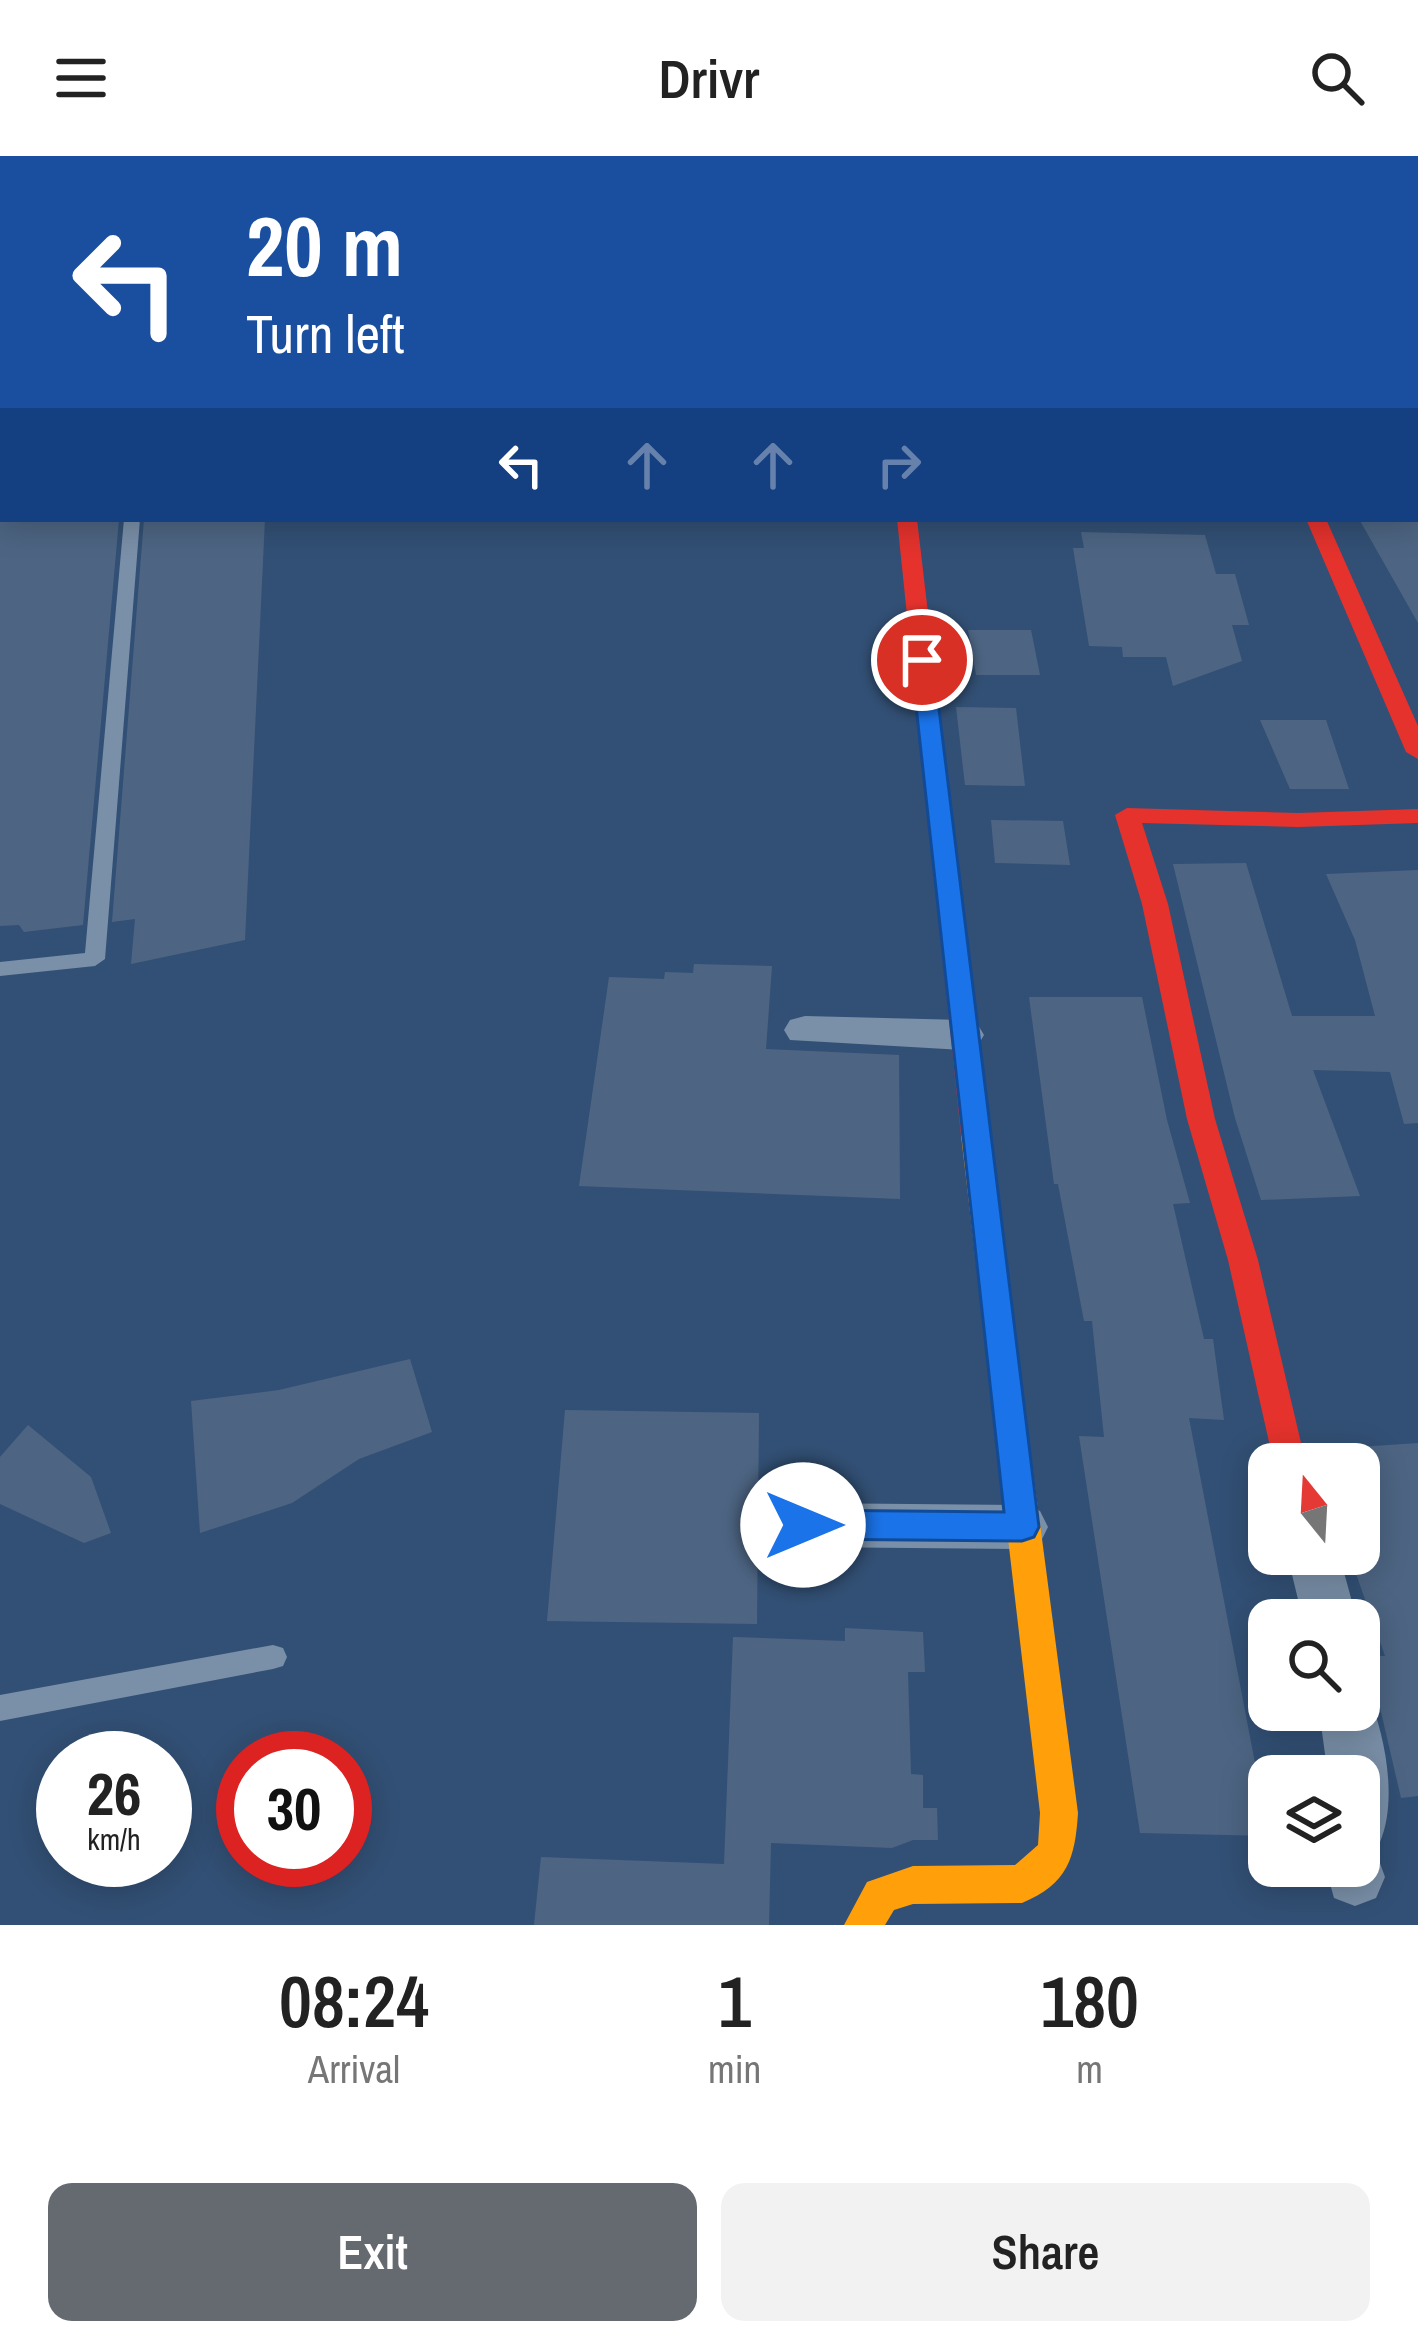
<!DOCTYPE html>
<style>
:root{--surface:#fff;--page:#f2f2f2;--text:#222;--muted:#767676;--accent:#656a70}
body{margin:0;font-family:"Archivo Narrow",sans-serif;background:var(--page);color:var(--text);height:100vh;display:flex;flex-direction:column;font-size:45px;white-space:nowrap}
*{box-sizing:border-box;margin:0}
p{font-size:39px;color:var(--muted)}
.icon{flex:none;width:66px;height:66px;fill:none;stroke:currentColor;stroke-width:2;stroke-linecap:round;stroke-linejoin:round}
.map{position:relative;height:1769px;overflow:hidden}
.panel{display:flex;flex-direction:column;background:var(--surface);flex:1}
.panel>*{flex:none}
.hud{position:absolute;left:0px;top:0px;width:1419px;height:366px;box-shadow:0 6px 30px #0003;background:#1a4fa0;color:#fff;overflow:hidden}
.needle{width:78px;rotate:342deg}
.buttons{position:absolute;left:1248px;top:1287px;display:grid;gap:24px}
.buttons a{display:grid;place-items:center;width:132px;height:132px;border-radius:24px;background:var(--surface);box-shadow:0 6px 30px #0003;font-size:60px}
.speed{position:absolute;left:36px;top:1575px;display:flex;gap:24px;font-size:60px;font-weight:700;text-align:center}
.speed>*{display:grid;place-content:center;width:156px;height:156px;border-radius:50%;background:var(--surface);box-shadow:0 6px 30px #0003;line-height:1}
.speed small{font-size:30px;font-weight:400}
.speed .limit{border:18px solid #d22;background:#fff;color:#111}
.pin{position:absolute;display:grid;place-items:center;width:102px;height:102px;color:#fff;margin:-51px;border:6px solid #fff;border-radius:50%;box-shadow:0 3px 12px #0007}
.me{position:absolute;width:132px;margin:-66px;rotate:90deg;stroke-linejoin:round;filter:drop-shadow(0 0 9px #0008)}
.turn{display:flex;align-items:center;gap:42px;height:252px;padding:0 48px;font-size:54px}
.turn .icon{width:156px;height:156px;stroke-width:2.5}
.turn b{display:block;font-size:84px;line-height:102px}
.lanes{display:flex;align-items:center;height:114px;padding:0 48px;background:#0003;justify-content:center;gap:60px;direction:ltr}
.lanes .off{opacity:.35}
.eta{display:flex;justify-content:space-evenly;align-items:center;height:204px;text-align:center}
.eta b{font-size:72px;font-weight:600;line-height:84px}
.action{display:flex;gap:24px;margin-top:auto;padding:24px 48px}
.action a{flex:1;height:138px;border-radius:24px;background:var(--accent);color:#fff;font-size:48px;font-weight:600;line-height:138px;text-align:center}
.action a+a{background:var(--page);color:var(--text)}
header{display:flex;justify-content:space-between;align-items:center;height:156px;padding:0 48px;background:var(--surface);font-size:54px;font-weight:600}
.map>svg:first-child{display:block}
</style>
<header><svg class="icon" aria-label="menu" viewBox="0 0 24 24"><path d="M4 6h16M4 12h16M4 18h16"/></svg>Drivr<svg class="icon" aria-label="search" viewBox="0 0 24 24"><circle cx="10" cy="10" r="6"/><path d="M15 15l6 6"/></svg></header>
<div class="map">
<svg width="1418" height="1769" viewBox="0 0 1418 1769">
<rect width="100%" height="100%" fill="#325075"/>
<path fill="#4d6583" d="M 0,363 L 119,363 L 83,769 L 24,776 L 19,769 L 0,770 Z
M 144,363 L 265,363 L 245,784 L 131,808 L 135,763 L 112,766 Z
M 1359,363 L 1418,363 L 1418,467 Z
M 1081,376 L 1205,379 L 1216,418 L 1235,418 L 1249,469 L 1232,469 L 1242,505 L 1173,530 L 1166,501 L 1123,501 L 1122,491 L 1089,490 L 1073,392 L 1084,392 Z
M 968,474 L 1031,474 L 1040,519 L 976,519 Z
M 956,551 L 1016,552 L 1025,630 L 965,629 Z
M 1260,564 L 1326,564 L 1349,633 L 1290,633 Z
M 991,664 L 1063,665 L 1070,709 L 995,707 Z
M 1246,707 L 1292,860 L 1375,860 L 1355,784 L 1326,718 L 1418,714 L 1418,967 L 1404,968 L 1390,916 L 1313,914 L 1360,1040 L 1261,1044 L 1235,962 L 1173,708 Z
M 694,808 L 772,810 L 766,893 L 899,899 L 900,1043 L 579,1030 L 609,821 L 664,823 L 665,816 L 693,817 Z
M 1029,841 L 1142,841 L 1167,964 L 1190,1047 L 1173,1048 L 1204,1183 L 1213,1183 L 1224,1264 L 1189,1262 L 1269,1680 L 1140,1677 L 1079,1280 L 1104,1281 L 1092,1165 L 1084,1165 L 1058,1028 L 1054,1028 Z
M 410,1203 L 432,1276 L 359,1303 L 292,1347 L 200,1377 L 191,1245 L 279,1234 Z
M 565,1254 L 759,1257 L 757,1468 L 547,1465 Z
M 28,1269 L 91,1321 L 111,1377 L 84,1387 L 0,1348 L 0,1301 Z
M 1418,1287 L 1418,1640 L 1401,1642 L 1368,1500 L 1385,1500 L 1349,1398 L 1359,1398 L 1359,1291 Z
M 845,1472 L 923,1476 L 925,1516 L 908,1516 L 911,1618 L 923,1619 L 923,1652 L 937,1652 L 938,1684 L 913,1684 L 892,1692 L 771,1687 L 769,1769 L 534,1769 L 541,1701 L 724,1708 L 733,1481 L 845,1485 Z"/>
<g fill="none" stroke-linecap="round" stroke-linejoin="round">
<path fill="#7a90a8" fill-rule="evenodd" d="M 568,0 L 580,0 L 581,3 L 569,3 Z
M 1113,0 L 1125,0 L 1127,3 L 1115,3 Z
M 3,96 L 3,104 L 0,105 L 0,97 Z
M 1416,207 L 1418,207 L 1418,215 L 1416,215 Z
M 0,324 L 3,324 L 3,334 L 0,334 Z
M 124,363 L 140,363 L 105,803 L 95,810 L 0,820 L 0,806 L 85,797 Z
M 273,1489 L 283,1492 L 287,1501 L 283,1510 L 273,1513 L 0,1565 L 0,1539 Z"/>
<path fill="#7a90a8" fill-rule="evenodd" d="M 805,860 L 963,864 L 978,869 L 984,879 L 978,889 L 963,894 L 790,884 L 784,874 L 790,864 Z
M 803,1347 L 1022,1349 L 1040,1355 L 1048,1371 L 1040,1387 L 1022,1393 L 803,1391 L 785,1385 L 777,1369 L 785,1353 Z
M 1287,1398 L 1339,1398 L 1357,1464 L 1303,1464 Z
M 1359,1533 L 1367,1536 C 1385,1577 1398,1644 1380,1686 L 1373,1688 L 1385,1721 L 1376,1742 L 1355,1750 L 1334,1742 L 1325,1710 L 1359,1710 L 1359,1620 L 1328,1620 L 1319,1554 L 1359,1554 Z"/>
<path fill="#30b455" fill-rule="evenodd" d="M 0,250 L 3,250 L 3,262 L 0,262 Z"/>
<path fill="#ff9f0a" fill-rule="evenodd" d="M 1025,0 L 1041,0 L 1042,3 L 1026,3 Z
M 1416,318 L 1418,318 L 1418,330 L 1416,330 Z
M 975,969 L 985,972 L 989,979 L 1078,1657 C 1075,1702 1068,1728 1022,1747 L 913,1748 L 894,1754 L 885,1769 L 844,1769 L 867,1726 L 913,1710 L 1015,1709 L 1038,1689 L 1040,1657 L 961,979 L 965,972 Z"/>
<path fill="#e5322d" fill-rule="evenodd" d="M 897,363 L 917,363 L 989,979 L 985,986 L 965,986 L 961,979 Z
M 1306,363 L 1326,363 L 1418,570 L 1418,603 L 1406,596 Z
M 1127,652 L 1298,657 L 1418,653 L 1418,667 L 1298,671 L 1142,667 L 1168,748 L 1215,963 L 1258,1104 L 1306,1308 L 1274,1308 L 1228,1104 L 1187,963 L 1142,748 L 1115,659 Z"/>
</g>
<path fill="#1a73e8" stroke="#114b97" stroke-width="3" d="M 922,497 L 933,504 L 1039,1371 L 1034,1381 L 1022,1385 L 803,1383 L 791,1379 L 786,1369 L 791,1358 L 803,1354 L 1004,1356 L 911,504 Z"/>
</svg>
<div class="buttons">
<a><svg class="needle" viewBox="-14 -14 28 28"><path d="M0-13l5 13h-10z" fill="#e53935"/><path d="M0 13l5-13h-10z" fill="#767676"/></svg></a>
<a><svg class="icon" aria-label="search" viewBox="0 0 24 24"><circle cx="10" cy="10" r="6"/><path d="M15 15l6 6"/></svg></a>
<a><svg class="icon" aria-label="layers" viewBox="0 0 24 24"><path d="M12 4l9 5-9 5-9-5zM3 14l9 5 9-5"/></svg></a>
</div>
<div class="speed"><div>26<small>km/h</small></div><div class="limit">30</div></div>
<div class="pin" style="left:922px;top:504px;background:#d93025"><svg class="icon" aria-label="arrive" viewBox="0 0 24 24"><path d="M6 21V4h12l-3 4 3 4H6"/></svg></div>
<svg class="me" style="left:803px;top:1369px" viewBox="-20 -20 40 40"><circle r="19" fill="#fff"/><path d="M0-13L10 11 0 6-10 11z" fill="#1a73e8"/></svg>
<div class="hud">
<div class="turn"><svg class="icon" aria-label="left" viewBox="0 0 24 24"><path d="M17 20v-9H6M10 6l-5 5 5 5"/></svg><div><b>20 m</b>Turn left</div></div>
<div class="lanes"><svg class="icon" aria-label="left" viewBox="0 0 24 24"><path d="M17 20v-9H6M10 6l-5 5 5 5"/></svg><svg class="icon off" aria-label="ahead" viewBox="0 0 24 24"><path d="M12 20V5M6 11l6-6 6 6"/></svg><svg class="icon off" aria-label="ahead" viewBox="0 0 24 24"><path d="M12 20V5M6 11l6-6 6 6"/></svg><svg class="icon off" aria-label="right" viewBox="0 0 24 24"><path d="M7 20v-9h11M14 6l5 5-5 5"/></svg></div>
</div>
</div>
<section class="panel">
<div class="eta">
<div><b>08:24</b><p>Arrival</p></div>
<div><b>1</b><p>min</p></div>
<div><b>180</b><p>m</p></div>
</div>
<div class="action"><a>Exit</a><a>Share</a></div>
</section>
